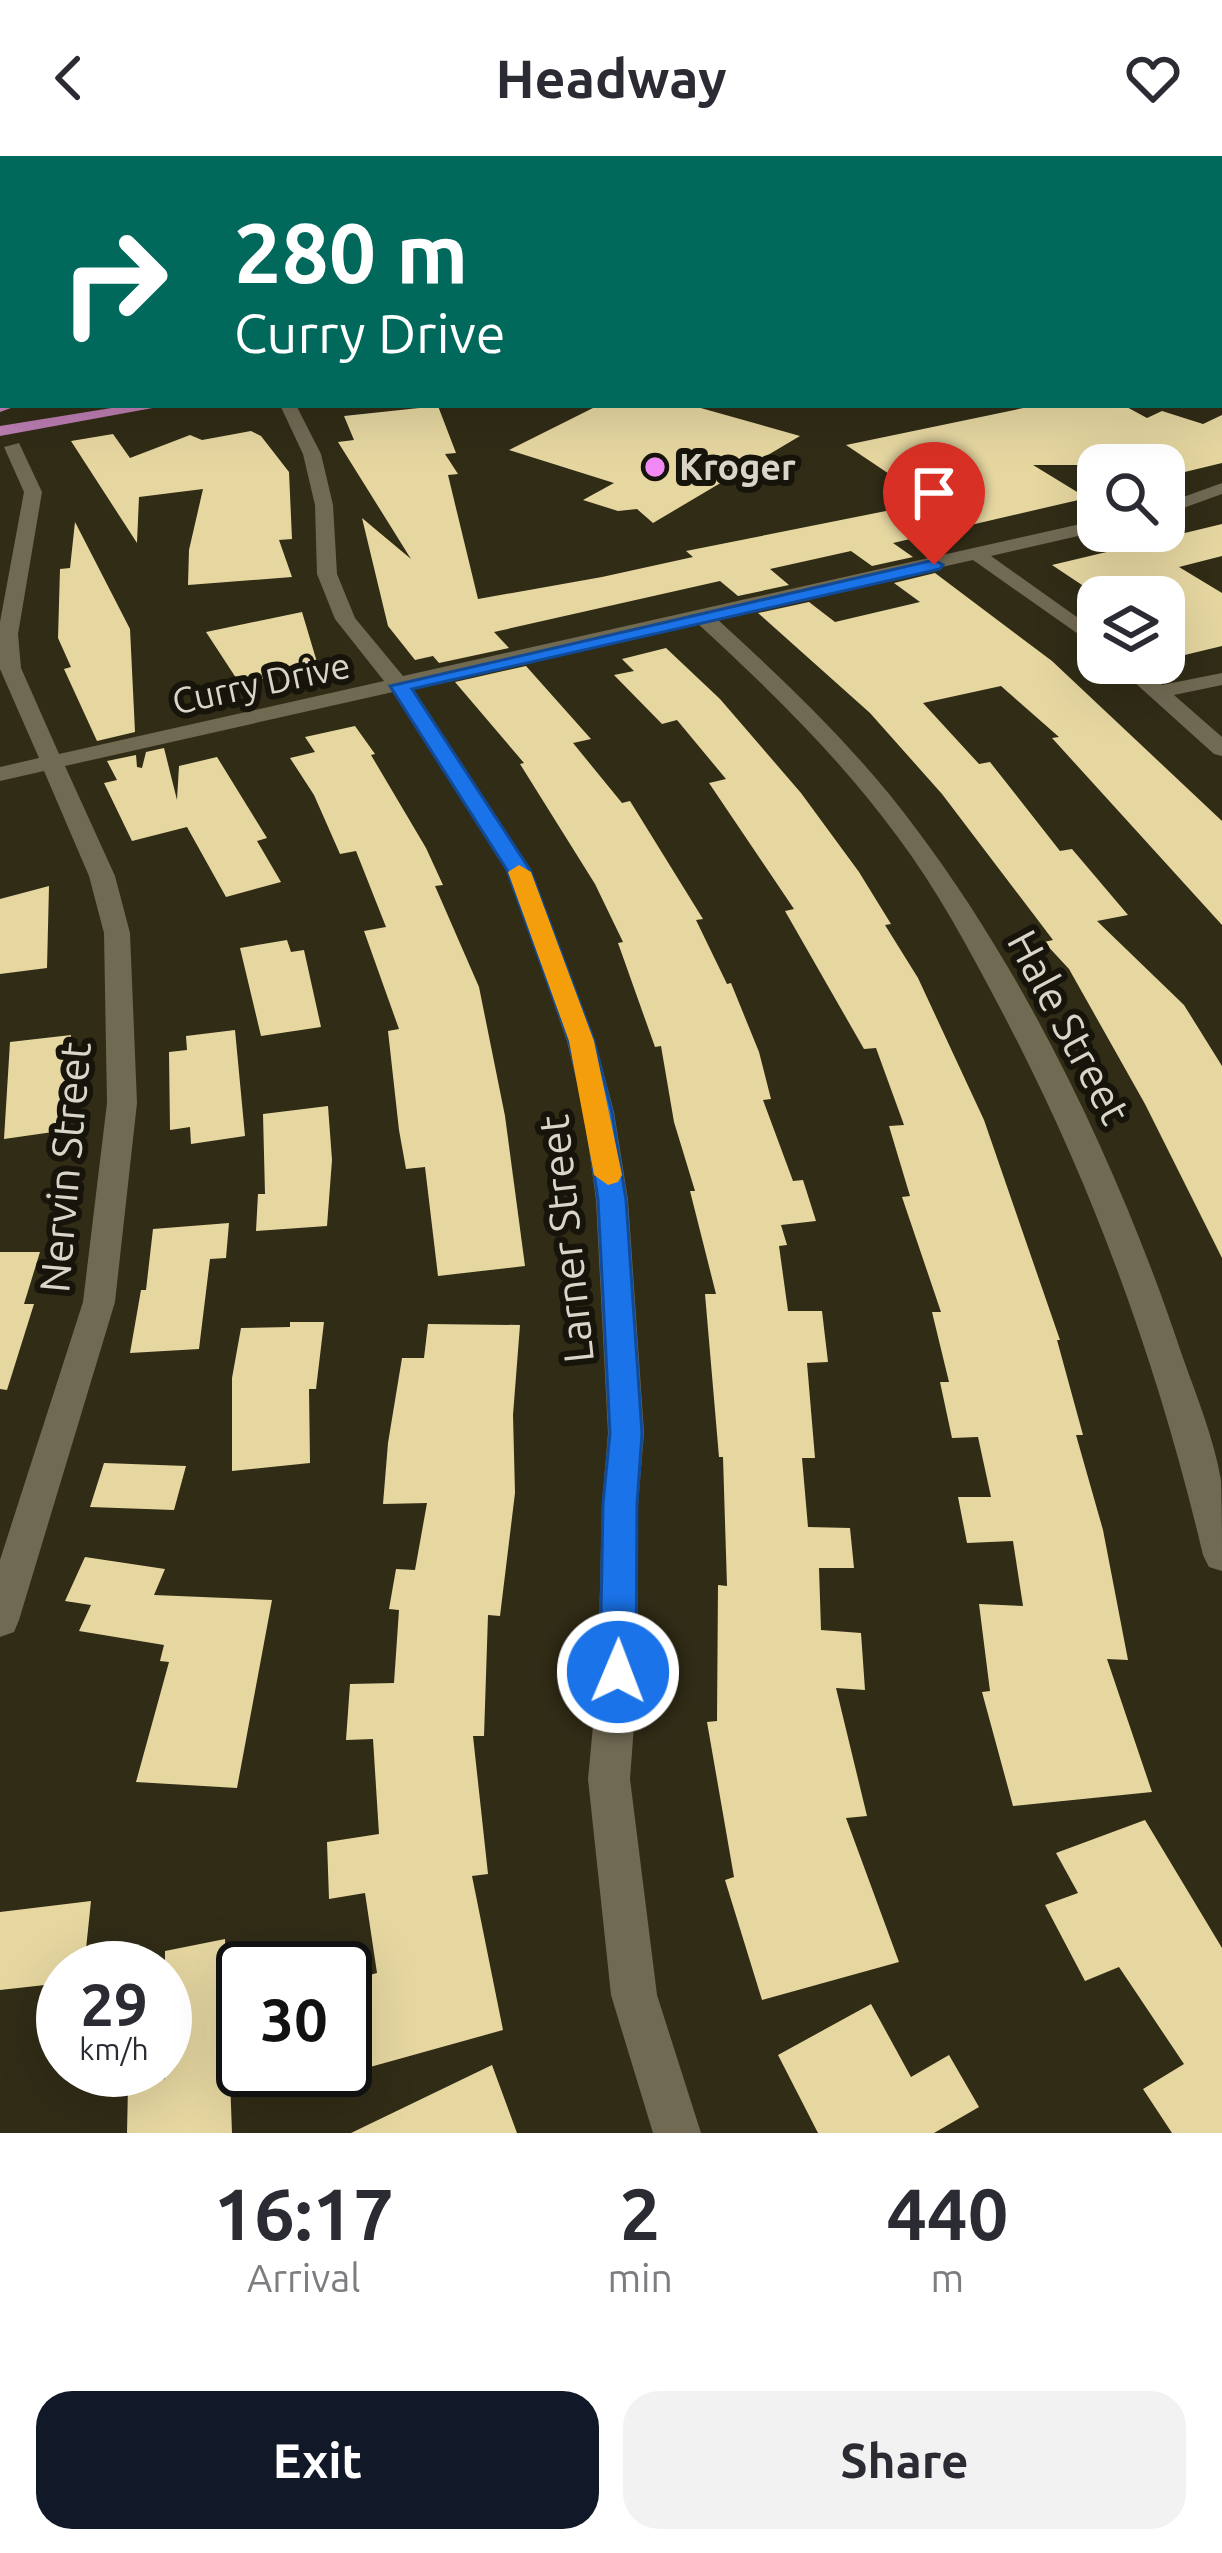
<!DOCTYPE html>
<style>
:root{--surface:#fff;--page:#f2f2f3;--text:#2b2b33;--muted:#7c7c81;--accent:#111827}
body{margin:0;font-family:Ubuntu,sans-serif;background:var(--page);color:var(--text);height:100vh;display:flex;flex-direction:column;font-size:45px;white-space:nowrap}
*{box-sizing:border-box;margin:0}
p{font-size:39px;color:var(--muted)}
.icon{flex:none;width:66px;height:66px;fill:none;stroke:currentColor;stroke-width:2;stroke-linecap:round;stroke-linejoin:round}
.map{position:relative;height:1977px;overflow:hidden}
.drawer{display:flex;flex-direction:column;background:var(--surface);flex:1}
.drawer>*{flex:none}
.hud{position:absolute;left:0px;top:0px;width:1224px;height:252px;box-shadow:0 12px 48px #0002;background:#00695c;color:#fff;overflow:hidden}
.buttons{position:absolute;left:1077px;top:288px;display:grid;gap:24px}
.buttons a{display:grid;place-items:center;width:108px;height:108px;border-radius:24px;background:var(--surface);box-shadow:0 12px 48px #0002;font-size:60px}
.speed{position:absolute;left:36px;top:1785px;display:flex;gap:24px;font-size:60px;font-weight:700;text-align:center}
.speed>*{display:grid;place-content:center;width:156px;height:156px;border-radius:50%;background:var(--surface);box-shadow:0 12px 48px #0002;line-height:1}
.speed small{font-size:30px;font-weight:400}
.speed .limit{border:6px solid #111;border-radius:18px;background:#fff;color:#111}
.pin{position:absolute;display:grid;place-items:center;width:102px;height:102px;color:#fff;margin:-123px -51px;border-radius:50% 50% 50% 0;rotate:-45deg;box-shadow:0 0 12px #0007}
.pin .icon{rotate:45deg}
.me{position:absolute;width:132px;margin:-66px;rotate:1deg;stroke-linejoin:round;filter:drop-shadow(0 0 9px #0008)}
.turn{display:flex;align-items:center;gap:42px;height:252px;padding:0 36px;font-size:54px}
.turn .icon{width:156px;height:156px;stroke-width:2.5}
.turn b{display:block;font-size:84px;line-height:102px}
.eta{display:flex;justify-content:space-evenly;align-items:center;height:204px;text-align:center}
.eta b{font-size:72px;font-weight:600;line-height:84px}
.primary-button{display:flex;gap:24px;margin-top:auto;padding:24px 36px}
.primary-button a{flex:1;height:138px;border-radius:36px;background:var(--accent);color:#fff;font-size:48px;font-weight:600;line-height:138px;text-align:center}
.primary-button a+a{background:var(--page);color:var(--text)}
header{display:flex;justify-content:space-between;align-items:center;height:156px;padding:0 36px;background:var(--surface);font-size:54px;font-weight:600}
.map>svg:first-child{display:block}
</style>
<header><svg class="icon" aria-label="back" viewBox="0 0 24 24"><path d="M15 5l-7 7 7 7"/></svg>Headway<svg class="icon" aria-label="heart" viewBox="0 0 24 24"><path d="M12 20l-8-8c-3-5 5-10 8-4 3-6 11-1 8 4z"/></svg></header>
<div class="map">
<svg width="1222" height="1977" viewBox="0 0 1222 1977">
<rect width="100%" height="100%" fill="#312c16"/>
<path fill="#e6d7a1" d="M 599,249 L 690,249 L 800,280 L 653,367 L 637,353 L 618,355 L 583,344 L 614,327 L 509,294 Z
M 1038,249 L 1123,249 L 1147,262 L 1162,255 L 1203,268 L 1222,259 L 1222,307 L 1164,321 L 1164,309 L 1033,309 L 1087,342 L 893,387 L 913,401 L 872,410 L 851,395 L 770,413 L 789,429 L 738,440 L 720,425 L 494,476 L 509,492 L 439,507 L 433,500 L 415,504 L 388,470 L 362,362 L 411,403 L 338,286 L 354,284 L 344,260 L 438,250 L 456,297 L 445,298 L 458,318 L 448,319 L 478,443 L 602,421 L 693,401 L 686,395 L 931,346 L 846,289 Z
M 251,275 L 261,280 L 289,316 L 292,383 L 279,384 L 292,421 L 188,429 L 189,394 L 203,333 L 139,341 L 137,387 L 71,285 L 113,278 L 130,302 L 190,279 L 202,284 Z
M 75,366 L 130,473 L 135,576 L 97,585 L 64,513 L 71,511 L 58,482 L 60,413 L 70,412 Z
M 1222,368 L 1222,400 L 1179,411 L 1222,437 L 1222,490 L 1164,504 L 1164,441 L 1141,426 L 1094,437 L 1052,409 L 1157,384 L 1164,389 L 1164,382 Z
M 935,417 L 1052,505 L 1222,665 L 1222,769 L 1052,582 L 1059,581 L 1001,530 L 923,547 L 979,608 L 990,606 L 1060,695 L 1072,693 L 1128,759 L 1097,765 L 1184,849 L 1222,910 L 1222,1102 L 1145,948 L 1069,813 L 1044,786 L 1053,784 L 942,638 L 870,557 L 758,457 L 809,446 L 835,466 L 920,446 L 894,427 Z
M 302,456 L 322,523 L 293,529 L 285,518 L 240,528 L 206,476 Z
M 666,492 L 720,543 L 801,637 L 859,716 L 891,768 L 885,769 L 918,822 L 984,964 L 1060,1184 L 1057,1184 L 1083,1279 L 1076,1279 L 1103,1374 L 1128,1504 L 1107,1503 L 1152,1636 L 1013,1650 L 982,1536 L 990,1535 L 979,1448 L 1023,1450 L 1013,1385 L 967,1387 L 958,1341 L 991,1341 L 978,1281 L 952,1282 L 940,1226 L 949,1226 L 932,1156 L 941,1156 L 902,1041 L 910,1040 L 889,970 L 904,969 L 876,892 L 864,893 L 785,755 L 794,753 L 709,627 L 726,623 L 677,564 L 662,568 L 614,519 L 634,515 L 622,503 Z
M 526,510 L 591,583 L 573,587 L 622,647 L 630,645 L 703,763 L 696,764 L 727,828 L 731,827 L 759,896 L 771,943 L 763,944 L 793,1025 L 803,1024 L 816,1065 L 781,1069 L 787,1089 L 779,1090 L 788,1155 L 822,1155 L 828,1206 L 807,1207 L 815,1302 L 802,1302 L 808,1371 L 850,1372 L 854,1412 L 819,1412 L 821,1474 L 861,1477 L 865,1534 L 836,1532 L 867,1660 L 846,1662 L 899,1806 L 762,1844 L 725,1724 L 734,1721 L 707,1566 L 717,1565 L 718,1429 L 727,1430 L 723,1301 L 719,1301 L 705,1138 L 716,1138 L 690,1035 L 695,1035 L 674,966 L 661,890 L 655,891 L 618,787 L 623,786 L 595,728 L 520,608 L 524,607 L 455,526 Z
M 355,570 L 375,598 L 371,599 L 426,692 L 443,729 L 435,730 L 479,831 L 505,960 L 525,1110 L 438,1120 L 425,1011 L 406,1013 L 399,974 L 388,875 L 399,873 L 364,775 L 386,771 L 356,695 L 340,698 L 314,639 L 290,602 L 315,596 L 305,581 Z
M 164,592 L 177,644 L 179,610 L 217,601 L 267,682 L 257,685 L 281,726 L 226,741 L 187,671 L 132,685 L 104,627 L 117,624 L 107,605 L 136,599 L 137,611 L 142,612 L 146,596 Z
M 49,730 L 47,812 L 0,818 L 0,743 Z
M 287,784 L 291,796 L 304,794 L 321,871 L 261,880 L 240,792 Z
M 235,874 L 245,980 L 191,988 L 190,971 L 170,974 L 169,896 L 187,894 L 186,880 Z
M 71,879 L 67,974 L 4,983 L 10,886 Z
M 328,950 L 332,1004 L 327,1070 L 256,1075 L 258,1038 L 265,1038 L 263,958 Z
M 229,1067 L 226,1102 L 210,1103 L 199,1193 L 130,1197 L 141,1134 L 146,1134 L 153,1073 Z
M 0,1096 L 40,1096 L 24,1148 L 34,1148 L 7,1234 L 0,1233 Z
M 290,1166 L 324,1166 L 316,1233 L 309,1233 L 310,1307 L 232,1315 L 232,1222 L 241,1172 L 290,1171 Z
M 428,1168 L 520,1169 L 513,1259 L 515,1337 L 500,1460 L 488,1459 L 484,1580 L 473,1580 L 488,1718 L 472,1720 L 503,1874 L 345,1918 L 345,1826 L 377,1817 L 365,1737 L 329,1743 L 327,1686 L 379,1678 L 373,1583 L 346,1584 L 350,1528 L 394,1527 L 399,1454 L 389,1453 L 396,1413 L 415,1414 L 427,1347 L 383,1348 L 388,1287 L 402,1202 L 424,1202 Z
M 104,1307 L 186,1310 L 174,1354 L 90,1351 Z
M 85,1401 L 165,1413 L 154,1439 L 272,1444 L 237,1632 L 136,1626 L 169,1506 L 160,1505 L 164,1489 L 79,1475 L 91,1449 L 65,1445 Z
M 1145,1664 L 1222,1792 L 1222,1977 L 1172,1977 L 1143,1933 L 1184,1908 L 1119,1811 L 1085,1825 L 1045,1749 L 1078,1737 L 1056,1697 Z
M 91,1745 L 84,1812 L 63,1812 L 63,1827 L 0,1834 L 0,1756 Z
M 225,1783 L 232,1977 L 127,1977 L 128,1930 L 165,1923 L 165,1795 Z
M 871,1848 L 911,1921 L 949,1899 L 979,1951 L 934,1977 L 818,1977 L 778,1899 Z
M 492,1909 L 517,1977 L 351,1977 Z"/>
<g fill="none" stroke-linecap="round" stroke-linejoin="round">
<path fill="#716a53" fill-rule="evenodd" d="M 39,0 L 53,0 L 56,3 L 42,3 Z
M 253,0 L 267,0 L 269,3 L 255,3 Z
M 464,0 L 478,0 L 480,3 L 466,3 Z
M 666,0 L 681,0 L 684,3 L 669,3 Z
M 1158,0 L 1175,0 L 1178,3 L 1161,3 Z
M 1221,17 L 1222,18 L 1222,26 L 1221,25 Z
M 3,75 L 3,83 L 0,84 L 0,76 Z
M 0,150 L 3,150 L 3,158 L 0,158 Z
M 280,249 L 296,249 L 321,298 L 333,349 L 337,418 L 355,462 L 403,520 L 1098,364 L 1100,375 L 991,400 L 1098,476 L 1098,492 L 973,404 L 716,462 C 788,528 859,595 917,674 C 1032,827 1123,1021 1183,1202 C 1197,1241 1214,1283 1221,1324 C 1222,1353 1222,1386 1222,1415 L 1209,1411 L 1203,1399 C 1158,1208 1092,1026 1000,852 C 969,793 937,733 897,680 C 839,601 769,533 697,467 L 412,531 L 531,714 L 595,885 L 614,956 L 628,1044 L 644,1277 L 638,1348 L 638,1516 L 630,1623 L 657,1839 L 701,1977 L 653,1977 L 611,1839 L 588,1623 L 598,1516 L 602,1348 L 608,1277 L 596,1044 L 584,956 L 567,885 L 507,714 L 393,536 L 65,610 L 115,720 L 130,777 L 137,947 L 115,1146 L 19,1464 L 14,1476 L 0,1481 L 0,1404 L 83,1146 L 107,947 L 104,777 L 89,720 L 44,615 L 0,625 L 0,611 L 39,602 L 0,513 L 0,466 L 24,336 L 4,291 L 19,287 L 42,336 L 18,478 L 21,512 L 59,598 L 384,525 L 335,463 L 317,418 L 315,349 L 303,298 Z
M 1222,327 L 1222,338 L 1164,359 L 1164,348 Z
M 1113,507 L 1137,507 L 1162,529 L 1222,517 L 1222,529 L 1174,539 L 1222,581 L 1222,600 L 1214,598 Z"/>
<path fill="#967382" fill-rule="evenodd" d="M 688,0 L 702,0 L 704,3 L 690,3 Z
M 717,0 L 733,0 L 736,3 L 720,3 Z
M 1221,232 L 1222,232 L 1222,243 L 1221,243 Z"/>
<path fill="#bb7db1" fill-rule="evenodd" d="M 1221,46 L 1222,46 L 1222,54 L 1221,54 Z
M 1221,67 L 1222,67 L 1222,75 L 1221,75 Z
M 0,246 L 3,249 L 19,249 L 0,256 Z
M 130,249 L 169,249 L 0,280 L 0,270 Z"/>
</g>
<path fill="#1a73e8" stroke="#114b97" stroke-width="3" d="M 934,404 L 943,409 L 940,413 L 412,533 L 530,714 L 594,885 L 612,956 L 626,1044 L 642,1277 L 637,1348 L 636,1516 L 631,1528 L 618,1533 L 606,1528 L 600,1516 L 603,1348 L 610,1277 L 598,1044 L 585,956 L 569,885 L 507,714 L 390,530 Z"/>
<path fill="#f59e0b" d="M 519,709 L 531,716 L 594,885 L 622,1019 L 618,1026 L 608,1029 L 594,1019 L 569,885 L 508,716 Z"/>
<circle fill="#f18af4" stroke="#17140b" stroke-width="4.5" cx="655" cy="311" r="12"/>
<g text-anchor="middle" stroke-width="12" stroke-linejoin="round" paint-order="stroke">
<g font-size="36" font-weight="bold" fill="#d9d6c9" stroke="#17140b" text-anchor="start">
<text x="679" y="324">Kroger</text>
</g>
<g font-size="36" fill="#d9d6c9" stroke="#17140b">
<text transform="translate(261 527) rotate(-12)" y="13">Curry Drive</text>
</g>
<g font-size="42" fill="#d9d6c9" stroke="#17140b">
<text transform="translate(1069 871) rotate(62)" y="15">Hale Street</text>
<text transform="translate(65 1011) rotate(-85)" y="15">Nervin Street</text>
<text transform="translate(566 1083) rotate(-96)" y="15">Larner Street</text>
</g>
</g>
</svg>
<div class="buttons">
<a><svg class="icon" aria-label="search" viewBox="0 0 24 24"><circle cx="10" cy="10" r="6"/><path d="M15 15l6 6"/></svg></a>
<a><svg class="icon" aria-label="layers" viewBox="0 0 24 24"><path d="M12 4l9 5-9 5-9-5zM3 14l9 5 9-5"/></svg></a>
</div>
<div class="speed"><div>29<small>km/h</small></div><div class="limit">30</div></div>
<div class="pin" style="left:934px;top:409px;background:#d93025"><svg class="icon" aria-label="arrive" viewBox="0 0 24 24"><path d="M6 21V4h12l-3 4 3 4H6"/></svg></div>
<svg class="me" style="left:618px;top:1516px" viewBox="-20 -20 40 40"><circle r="17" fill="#1a73e8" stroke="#fff" stroke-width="3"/><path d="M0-11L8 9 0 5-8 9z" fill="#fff"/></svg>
<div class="hud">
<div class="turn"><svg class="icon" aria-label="right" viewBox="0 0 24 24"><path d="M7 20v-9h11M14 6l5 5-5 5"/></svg><div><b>280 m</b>Curry Drive</div></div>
</div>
</div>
<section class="drawer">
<div class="eta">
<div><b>16:17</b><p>Arrival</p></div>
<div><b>2</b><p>min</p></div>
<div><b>440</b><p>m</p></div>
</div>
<div class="primary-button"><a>Exit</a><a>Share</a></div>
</section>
